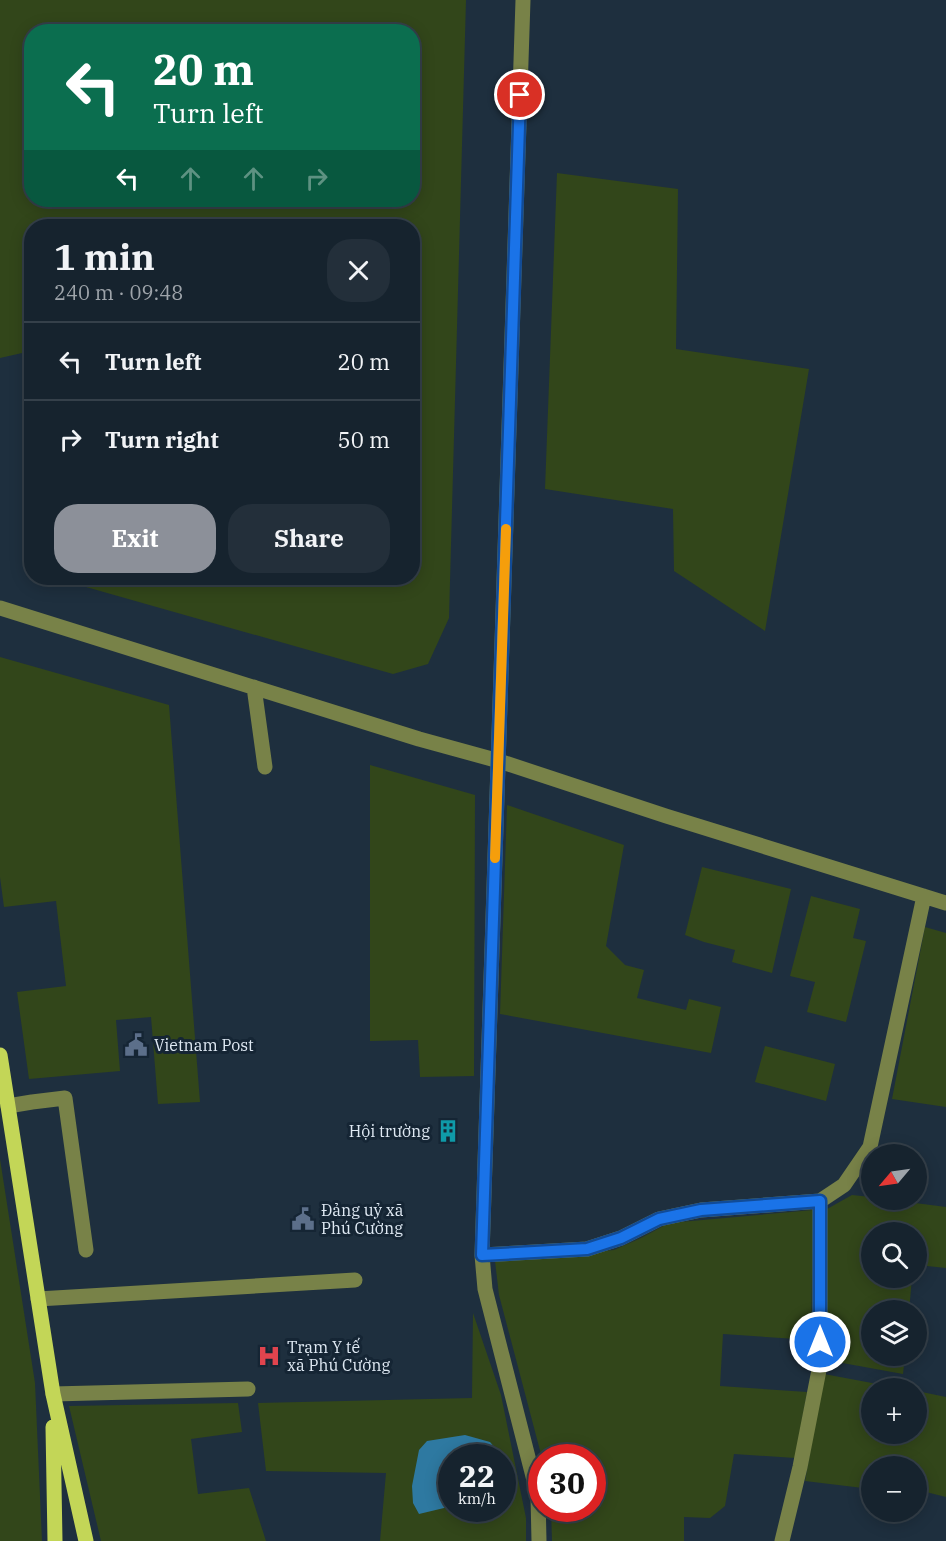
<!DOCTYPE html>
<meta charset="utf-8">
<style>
:root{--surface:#16232e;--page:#232f3a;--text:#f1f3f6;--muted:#9ea4aa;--line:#35404a;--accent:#8c9099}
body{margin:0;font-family:"IBM Plex Serif",serif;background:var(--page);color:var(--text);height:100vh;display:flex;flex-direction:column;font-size:22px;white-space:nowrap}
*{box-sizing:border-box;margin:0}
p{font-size:20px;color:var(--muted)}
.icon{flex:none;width:33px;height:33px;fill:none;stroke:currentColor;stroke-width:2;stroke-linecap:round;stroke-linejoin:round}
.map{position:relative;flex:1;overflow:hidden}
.drawer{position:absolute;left:24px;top:219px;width:396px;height:366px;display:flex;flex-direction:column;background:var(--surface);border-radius:24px;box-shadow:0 3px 15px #0003,0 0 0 2px var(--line)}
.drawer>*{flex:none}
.top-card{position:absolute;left:24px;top:24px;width:396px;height:183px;border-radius:24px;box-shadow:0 3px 15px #0003,0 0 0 2px var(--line);background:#0b6e4f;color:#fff;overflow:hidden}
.needle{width:39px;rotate:241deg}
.tools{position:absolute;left:861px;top:1144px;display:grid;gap:12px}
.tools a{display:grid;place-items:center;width:66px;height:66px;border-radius:50%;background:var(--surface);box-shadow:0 3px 15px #0003,0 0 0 2px var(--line);font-size:30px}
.speed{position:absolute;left:438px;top:1444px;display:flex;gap:12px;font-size:30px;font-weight:700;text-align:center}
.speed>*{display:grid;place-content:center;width:78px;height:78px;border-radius:50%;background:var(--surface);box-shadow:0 3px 15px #0003,0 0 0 2px var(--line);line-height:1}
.speed small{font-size:15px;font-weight:400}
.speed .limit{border:9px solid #d22;background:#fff;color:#111}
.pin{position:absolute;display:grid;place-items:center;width:51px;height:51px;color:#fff;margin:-26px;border:3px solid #fff;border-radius:50%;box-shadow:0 2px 6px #0007}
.me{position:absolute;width:66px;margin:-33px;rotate:0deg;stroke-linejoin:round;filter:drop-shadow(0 0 4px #0008)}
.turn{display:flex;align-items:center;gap:21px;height:126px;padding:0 30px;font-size:27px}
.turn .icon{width:78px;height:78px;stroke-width:2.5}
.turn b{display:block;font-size:42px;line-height:51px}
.lanes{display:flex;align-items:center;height:57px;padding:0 30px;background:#0003;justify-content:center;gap:30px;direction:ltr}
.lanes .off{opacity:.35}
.round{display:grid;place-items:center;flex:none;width:63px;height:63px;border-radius:24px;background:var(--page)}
.head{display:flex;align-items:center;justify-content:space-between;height:102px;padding:0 30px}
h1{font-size:36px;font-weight:800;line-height:45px}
.action{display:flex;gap:12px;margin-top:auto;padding:12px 30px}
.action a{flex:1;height:69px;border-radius:24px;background:var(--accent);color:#fff;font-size:24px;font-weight:800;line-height:69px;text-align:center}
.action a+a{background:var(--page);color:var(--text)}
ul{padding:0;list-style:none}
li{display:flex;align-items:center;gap:18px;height:78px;padding:0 30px;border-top:2px solid var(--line)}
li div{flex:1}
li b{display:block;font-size:22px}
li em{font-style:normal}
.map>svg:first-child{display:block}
</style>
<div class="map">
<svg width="946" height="1541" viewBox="0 0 946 1541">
<rect width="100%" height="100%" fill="#1e2f3e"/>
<path fill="#32461a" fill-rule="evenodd" d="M 0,0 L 466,0 L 449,618 L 428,664 L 393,674 L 72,583 L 71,578 L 412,578 L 412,226 L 32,226 L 31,351 L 0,358 ZM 32,32 L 412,32 L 412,200 L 32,200 Z
M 557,173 L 678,189 L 676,349 L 809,369 L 765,631 L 674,571 L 673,509 L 545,489 Z
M 0,657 L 169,705 L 200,1102 L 158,1104 L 151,1017 L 116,1020 L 120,1071 L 29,1079 L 17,992 L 66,986 L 56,901 L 4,907 L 0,877 Z
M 370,765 L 475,795 L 474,1076 L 420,1077 L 418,1040 L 370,1041 Z
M 507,805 L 624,845 L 606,946 L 625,965 L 644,970 L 637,998 L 686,1010 L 689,999 L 721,1007 L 711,1053 L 500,1014 Z
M 702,867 L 791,889 L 772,973 L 732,962 L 735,950 L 704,942 L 685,935 Z
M 811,896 L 860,909 L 853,938 L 866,941 L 846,1022 L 807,1012 L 815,982 L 790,976 Z
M 925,927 L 946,933 L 946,1107 L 892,1099 Z
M 765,1046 L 835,1064 L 826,1101 L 755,1082 Z
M 0,1159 L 35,1383 L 42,1541 L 0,1541 Z
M 852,1195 L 871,1197 L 872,1200 L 892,1200 L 946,1207 L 946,1268 L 917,1265 L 916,1233 L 872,1233 L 872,1278 L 912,1278 L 909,1311 L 872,1311 L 872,1356 L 905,1356 L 903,1374 L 826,1360 L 827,1209 Z
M 813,1210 L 811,1340 L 723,1334 L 720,1386 L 807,1392 L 795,1458 L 734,1454 L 725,1506 L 710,1518 L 684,1517 L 684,1541 L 552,1541 L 551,1509 L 592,1509 L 592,1458 L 542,1458 L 499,1295 L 495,1261 L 614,1250 L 641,1238 L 669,1223 Z
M 473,1313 L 501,1395 L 526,1518 L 526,1541 L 380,1541 L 386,1473 L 266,1471 L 258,1403 L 472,1398 ZM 452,1458 L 502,1458 L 502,1509 L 452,1509 Z
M 824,1374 L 904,1389 L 872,1389 L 872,1434 L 916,1434 L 917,1391 L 946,1397 L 946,1497 L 918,1490 L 919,1478 L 917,1477 L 916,1467 L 872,1467 L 871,1489 L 805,1481 Z
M 238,1403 L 242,1432 L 191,1439 L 198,1494 L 249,1488 L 266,1541 L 101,1541 L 69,1406 Z"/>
<path fill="#2e79a1" d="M 465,1435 L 490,1442 L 503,1457 L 504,1471 L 503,1472 L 502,1458 L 452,1458 L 451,1504 L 444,1508 L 419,1514 L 413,1503 L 412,1486 L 419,1450 L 427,1441 Z"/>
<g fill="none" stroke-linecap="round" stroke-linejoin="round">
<path stroke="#788248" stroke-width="15" d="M 523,0 L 482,1255 L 485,1289 L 538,1496 L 539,1541
M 0,608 L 419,739 L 499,761 L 666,816 L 946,903
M 254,687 L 265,767
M 8,1106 L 32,1102 L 65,1098 L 86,1250
M 482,1255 L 587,1249 L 621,1238 L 659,1219 L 701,1210 L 820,1201 L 844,1185 L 870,1147 L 924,896
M 38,1299 L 355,1280
M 53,1394 L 248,1389
M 782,1541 L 800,1467 L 820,1365 L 820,1201"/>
<path stroke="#c3d657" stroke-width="15" d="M 0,1055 L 53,1394 L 86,1541
M 53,1427 L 55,1541"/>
</g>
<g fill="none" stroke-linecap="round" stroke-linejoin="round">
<g stroke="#114b97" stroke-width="15">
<path id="route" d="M 520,95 L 482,1255 L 587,1249 L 621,1238 L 659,1219 L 701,1210 L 820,1201 L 820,1342"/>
</g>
<use href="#route" stroke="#1a73e8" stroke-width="10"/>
<path stroke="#f59e0b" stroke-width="10" d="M 495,858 L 506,529"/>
</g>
<defs>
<g id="civic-bare" transform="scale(1.8)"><path d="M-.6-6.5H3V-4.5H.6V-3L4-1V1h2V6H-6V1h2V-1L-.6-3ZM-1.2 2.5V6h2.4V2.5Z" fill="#5c6f8a" stroke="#152534" stroke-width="2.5" paint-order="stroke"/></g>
<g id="building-bare" transform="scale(1.8)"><path d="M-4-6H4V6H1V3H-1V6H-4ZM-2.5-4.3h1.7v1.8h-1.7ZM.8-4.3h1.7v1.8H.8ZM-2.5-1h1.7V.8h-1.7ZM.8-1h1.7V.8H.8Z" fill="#0f9aa8" stroke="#152534" stroke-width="2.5" paint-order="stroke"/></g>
<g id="hospital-bare" transform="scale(1.8)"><path d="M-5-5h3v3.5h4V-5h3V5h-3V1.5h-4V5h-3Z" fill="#e0444e" stroke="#152534" stroke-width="2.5" paint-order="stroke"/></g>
</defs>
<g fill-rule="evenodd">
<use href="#civic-bare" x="136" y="1045"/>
<use href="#building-bare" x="448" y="1131"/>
<use href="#civic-bare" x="303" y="1219"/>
<use href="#hospital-bare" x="269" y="1356"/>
</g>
<g text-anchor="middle" stroke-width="6" stroke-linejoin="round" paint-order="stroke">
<g font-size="16" fill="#dfe9f3" stroke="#152534" text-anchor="start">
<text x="154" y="1051">Vietnam Post</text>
<text x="430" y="1137" text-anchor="end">Hội trường</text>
<text x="321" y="1216">Đảng uỷ xã<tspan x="321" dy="18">Phú Cường</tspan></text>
<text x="287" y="1353">Trạm Y tế<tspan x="287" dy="18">xã Phú Cường</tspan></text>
</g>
</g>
</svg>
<div class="tools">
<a><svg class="needle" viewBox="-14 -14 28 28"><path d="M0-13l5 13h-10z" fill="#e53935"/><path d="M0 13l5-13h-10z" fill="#9ea4aa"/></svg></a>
<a><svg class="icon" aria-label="search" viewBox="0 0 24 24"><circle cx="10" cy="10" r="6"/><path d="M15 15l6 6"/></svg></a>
<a><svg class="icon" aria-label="layers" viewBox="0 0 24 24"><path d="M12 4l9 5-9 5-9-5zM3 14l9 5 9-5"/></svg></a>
<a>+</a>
<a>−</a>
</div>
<div class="speed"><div>22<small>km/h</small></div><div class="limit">30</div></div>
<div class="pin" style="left:520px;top:95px;background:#d93025"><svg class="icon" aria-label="arrive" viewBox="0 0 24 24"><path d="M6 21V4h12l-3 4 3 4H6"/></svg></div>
<svg class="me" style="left:820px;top:1342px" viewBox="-20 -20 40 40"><circle r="17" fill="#1a73e8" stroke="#fff" stroke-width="3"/><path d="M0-11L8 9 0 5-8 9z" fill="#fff"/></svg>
<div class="top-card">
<div class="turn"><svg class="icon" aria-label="left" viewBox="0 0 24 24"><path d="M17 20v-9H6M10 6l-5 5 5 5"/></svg><div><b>20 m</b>Turn left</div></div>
<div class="lanes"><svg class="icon" aria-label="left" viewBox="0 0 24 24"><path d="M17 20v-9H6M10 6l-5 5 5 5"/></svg><svg class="icon off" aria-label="ahead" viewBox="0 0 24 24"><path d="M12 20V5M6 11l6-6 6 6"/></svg><svg class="icon off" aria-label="ahead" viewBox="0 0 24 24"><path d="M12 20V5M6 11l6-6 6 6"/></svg><svg class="icon off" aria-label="right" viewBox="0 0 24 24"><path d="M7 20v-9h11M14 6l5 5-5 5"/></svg></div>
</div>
<section class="drawer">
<div class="head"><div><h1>1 min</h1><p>240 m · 09:48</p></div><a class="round"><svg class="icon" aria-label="close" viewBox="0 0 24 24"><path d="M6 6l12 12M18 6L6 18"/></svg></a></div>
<ul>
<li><svg class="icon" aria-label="left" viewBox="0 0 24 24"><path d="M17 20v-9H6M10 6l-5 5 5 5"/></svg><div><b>Turn left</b></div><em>20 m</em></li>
<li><svg class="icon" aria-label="right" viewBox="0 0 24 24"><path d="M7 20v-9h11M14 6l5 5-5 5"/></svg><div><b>Turn right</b></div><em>50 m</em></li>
</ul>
<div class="action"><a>Exit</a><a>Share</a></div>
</section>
</div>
